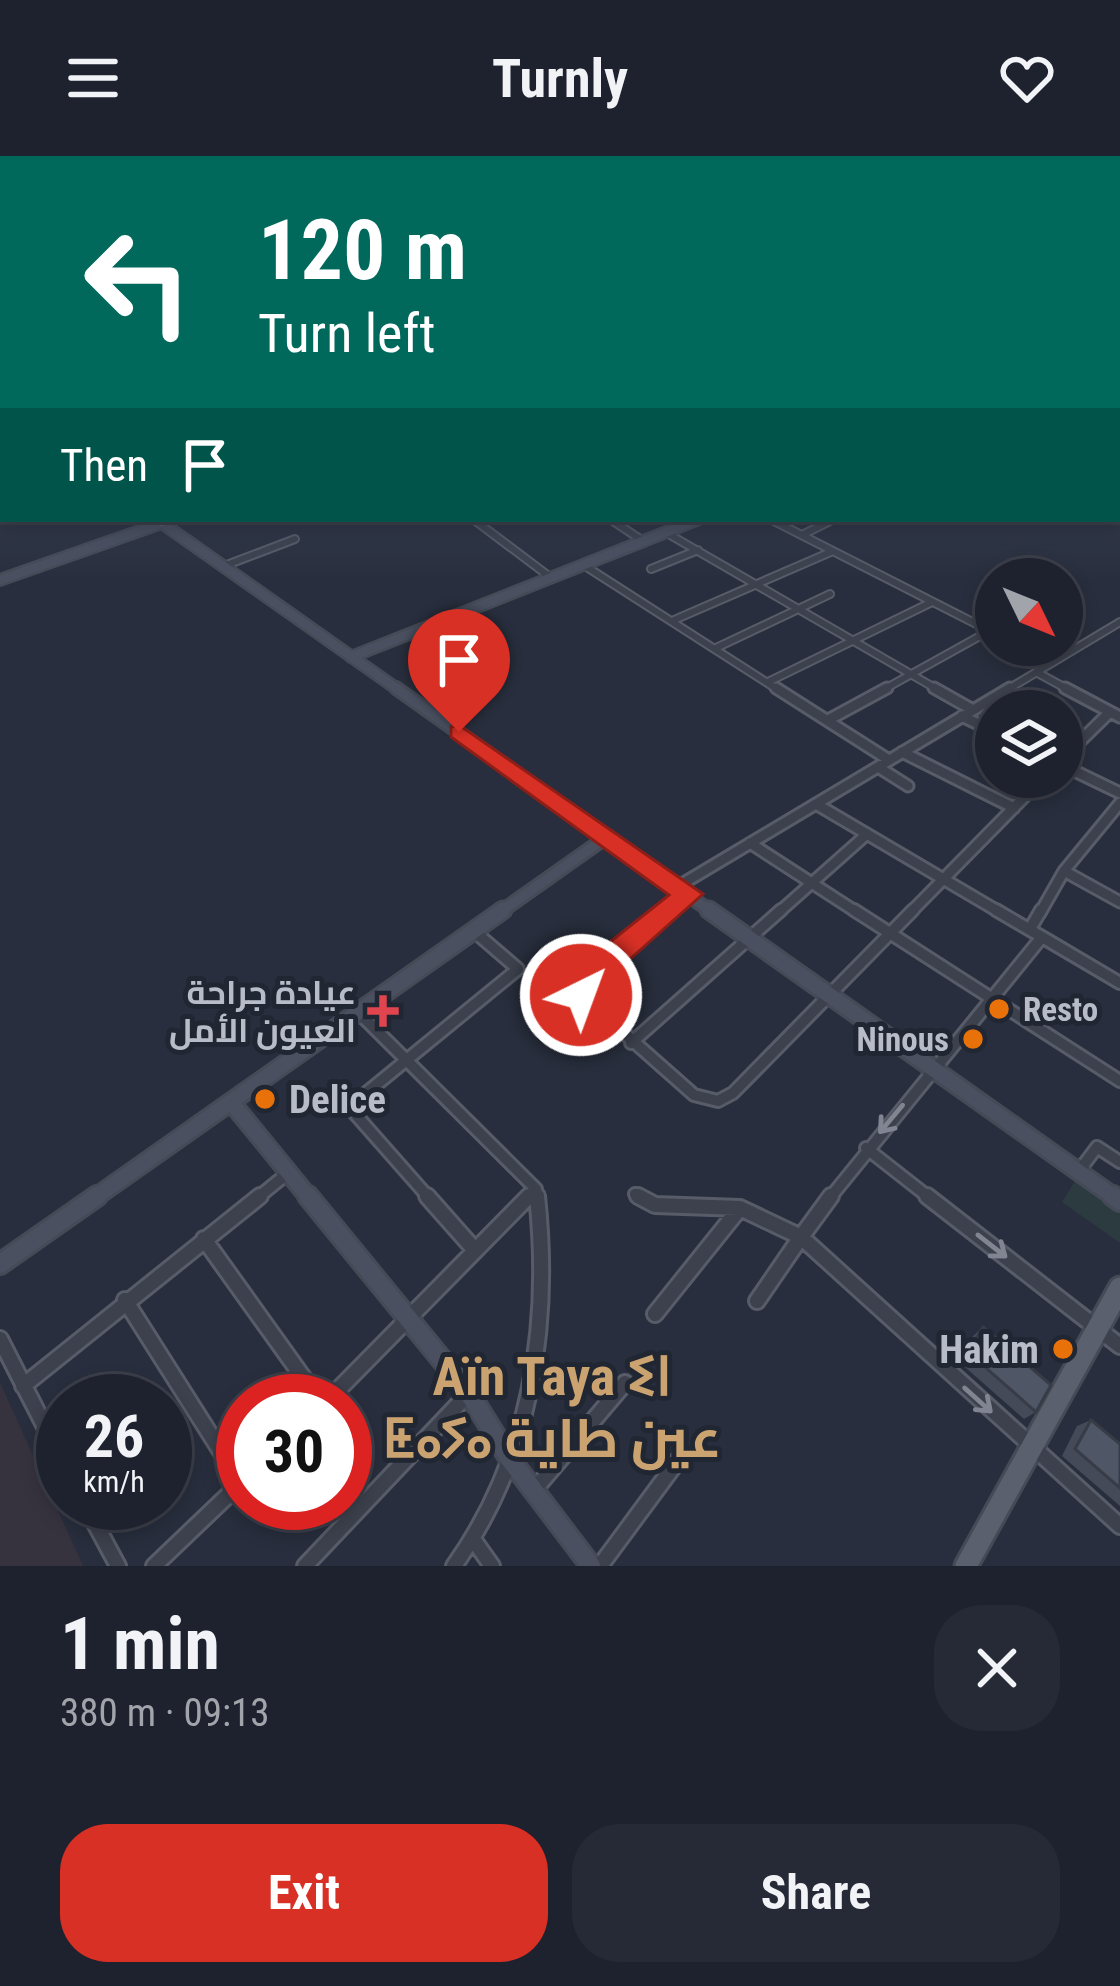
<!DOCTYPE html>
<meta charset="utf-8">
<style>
:root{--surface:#1e222e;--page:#262a36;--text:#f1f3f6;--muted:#a1a4aa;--line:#3c3f4a;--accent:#d93025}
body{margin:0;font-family:"Roboto Condensed",Cairo,"Noto Sans Tifinagh",sans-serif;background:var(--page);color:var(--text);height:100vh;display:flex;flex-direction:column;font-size:45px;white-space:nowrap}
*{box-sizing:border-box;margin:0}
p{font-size:39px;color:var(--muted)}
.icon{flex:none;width:66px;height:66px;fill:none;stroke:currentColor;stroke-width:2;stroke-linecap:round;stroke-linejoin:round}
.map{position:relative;height:1410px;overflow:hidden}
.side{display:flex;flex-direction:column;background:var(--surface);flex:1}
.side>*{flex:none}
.top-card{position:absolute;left:0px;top:0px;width:1122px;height:366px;box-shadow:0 6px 18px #0003,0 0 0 3px var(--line);background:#00695c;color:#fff;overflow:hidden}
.needle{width:78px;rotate:133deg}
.buttons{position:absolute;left:975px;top:402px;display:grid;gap:24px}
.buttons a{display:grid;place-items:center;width:108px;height:108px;border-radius:50%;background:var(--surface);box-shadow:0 6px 18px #0003,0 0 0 3px var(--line);font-size:60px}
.speed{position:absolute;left:36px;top:1218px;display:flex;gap:24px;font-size:60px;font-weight:700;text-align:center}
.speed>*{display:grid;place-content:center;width:156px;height:156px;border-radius:50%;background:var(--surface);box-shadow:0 6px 18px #0003,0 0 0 3px var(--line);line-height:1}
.speed small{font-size:30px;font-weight:400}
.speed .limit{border:18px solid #d22;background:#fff;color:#111}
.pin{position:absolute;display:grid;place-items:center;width:102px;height:102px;color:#fff;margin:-123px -51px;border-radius:50% 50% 50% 0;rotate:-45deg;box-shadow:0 0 12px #0007}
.pin .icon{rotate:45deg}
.me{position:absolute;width:132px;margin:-66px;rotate:42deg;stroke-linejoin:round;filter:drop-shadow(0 0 9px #0008)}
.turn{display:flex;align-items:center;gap:42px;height:252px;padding:0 60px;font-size:54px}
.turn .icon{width:156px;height:156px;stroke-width:2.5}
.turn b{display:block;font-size:84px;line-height:102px}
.then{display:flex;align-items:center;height:114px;padding:0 60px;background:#0003;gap:24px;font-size:45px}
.round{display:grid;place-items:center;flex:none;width:126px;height:126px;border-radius:48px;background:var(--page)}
.summary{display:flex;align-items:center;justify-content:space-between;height:204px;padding:0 60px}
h1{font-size:72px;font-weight:700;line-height:90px}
.action{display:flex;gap:24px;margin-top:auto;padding:24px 60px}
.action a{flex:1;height:138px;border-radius:48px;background:var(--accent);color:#fff;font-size:48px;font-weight:700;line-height:138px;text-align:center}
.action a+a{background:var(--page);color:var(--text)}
header{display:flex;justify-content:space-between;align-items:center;height:156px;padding:0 60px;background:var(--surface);font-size:54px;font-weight:700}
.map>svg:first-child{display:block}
</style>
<header><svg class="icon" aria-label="menu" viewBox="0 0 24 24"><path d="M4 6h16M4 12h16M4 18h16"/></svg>Turnly<svg class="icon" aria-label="heart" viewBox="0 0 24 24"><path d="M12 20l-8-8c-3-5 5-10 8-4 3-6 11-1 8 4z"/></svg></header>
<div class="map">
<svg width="1120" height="1410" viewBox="0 0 1120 1410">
<rect width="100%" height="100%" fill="#282e3d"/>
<path fill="#36333f" d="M 0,1227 L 2,1231 L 83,1410 L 0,1410 Z"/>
<path fill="#2b3b3f" d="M 1077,1022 L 1120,1053 L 1120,1087 L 1062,1046 Z"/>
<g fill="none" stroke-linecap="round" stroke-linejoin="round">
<g stroke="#575c68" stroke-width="10">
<path id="street-far3" d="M 473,363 L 550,421
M 610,363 L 643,385
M 770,363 L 996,478
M 665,376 L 940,535
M 802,379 L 834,363
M 582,408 L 780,535
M 224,410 L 295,383
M 651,413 L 698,394
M 674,464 L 833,395
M 1017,489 L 1052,507
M 716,492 L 830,438
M 1036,516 L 1071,535
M 768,526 L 932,446
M 881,535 L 989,475
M 1005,535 L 1120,466"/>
</g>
<g stroke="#575c68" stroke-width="15">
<path id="street-far2" d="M 776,532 L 889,604
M 934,532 L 973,554
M 1065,532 L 1120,561
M 962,560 L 996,577
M 828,564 L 887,532
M 902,596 L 1014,652
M 1062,603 L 1110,556
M 1062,609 L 1120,637
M 878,611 L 908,630
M 816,648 L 1001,757
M 750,687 L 858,757
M 1064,715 L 1120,746
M 677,731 L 1010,532
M 666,757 L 689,738
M 778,757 L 867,678
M 910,757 L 1044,621
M 1040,757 L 1064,715 L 1120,647"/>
</g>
<g stroke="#575c68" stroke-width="16">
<path id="street-far1" d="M 670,754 L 587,822 L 581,839 L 694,939 L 718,945 L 733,937 L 913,754
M 854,754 L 1120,925
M 996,754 L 1042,781
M 1030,773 L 1041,754
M 359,857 L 536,1033 L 537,1043
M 631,887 L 781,754
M 866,992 L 931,1043
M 1079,1015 L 1097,991 L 1120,1006
M 635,1038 L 644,1043
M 256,1043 L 288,1017
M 430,1043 L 349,951 L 518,813 L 475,776
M 526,1043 L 536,1033
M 829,1043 L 1042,781 L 1120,827"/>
</g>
<g stroke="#575c68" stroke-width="20">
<path id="street" d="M 427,1040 L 473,1092
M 638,1040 L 655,1049 L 740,1052 L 801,1081 L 757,1145
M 831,1040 L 801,1081 L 1120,1370
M 927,1040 L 1120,1190
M 204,1083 L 320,1245
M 125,1144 L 241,1327
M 655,1158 L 740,1052
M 0,1183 L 63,1306
M 23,1230 L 260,1040
M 327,1245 L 529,1040
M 535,1333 L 625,1227
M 84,1347 L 118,1410
M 475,1386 L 492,1410
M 154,1410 L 243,1325
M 305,1410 L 469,1237
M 454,1410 C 531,1302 551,1170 537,1040
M 600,1410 L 679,1303"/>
</g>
<g stroke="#454a56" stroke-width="14">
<path id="secondary-far3" d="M 0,424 L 162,367 L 400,535
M 351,501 L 699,363"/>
</g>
<g stroke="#454a56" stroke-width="16">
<path id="secondary-far2" d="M 396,532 L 713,757
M 499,757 L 608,680"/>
</g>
<g stroke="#454a56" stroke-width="21">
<path id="secondary-far1" d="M 709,754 L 1117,1043
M 231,946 L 310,1043
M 93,1043 L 503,754"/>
</g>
<g stroke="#454a56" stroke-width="24">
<path id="secondary" d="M 308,1040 L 469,1237 L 509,1302 L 591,1410
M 1113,1040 L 1120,1045
M 0,1108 L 97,1040"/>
</g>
<g stroke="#454a56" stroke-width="27">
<path id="primary" d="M 966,1410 L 1120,1132"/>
</g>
<g stroke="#444955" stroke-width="6">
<path id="highway" d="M 0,258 L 3,259 L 3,266 L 0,265 Z
M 144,363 L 160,363 L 167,367 L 162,370 Z"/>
</g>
<use href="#street-far3" stroke="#3c414d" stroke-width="6"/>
<use href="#street-far2" stroke="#3c414d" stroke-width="9"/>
<use href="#street-far1" stroke="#3c414d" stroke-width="10"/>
<use href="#street" stroke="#3c414d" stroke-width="14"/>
<use href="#secondary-far3" stroke="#4a5060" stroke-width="9"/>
<use href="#secondary-far2" stroke="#4a5060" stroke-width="10"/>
<use href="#secondary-far1" stroke="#4a5060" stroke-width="15"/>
<use href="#secondary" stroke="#4a5060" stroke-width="18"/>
<use href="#primary" stroke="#5a606d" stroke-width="21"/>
<use href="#highway" fill="#726c5a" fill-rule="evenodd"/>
</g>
<path fill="#444a58" d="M 983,1171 L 1036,1256 L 1024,1263 L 958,1205 L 973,1180 Z
M 1091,1264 L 1120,1288 L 1120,1350 L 1062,1300 L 1077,1270 Z"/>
<path fill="#4f5666" stroke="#373c47" stroke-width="3" d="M 983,1171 L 1051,1229 L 1036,1256 L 968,1196 Z
M 1091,1264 L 1120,1288 L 1120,1332 L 1075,1293 Z"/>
<defs><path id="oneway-shaft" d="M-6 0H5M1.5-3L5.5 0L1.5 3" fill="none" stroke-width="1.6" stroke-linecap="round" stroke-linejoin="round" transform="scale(3)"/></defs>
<g stroke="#808591">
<use href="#oneway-shaft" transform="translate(891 963) rotate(130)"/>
<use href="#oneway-shaft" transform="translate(992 1090) rotate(38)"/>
<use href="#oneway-shaft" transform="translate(978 1244) rotate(42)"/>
</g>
<linearGradient id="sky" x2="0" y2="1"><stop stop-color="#161922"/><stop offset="0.54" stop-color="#424c62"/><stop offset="1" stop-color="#424c62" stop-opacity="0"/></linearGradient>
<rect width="1120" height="424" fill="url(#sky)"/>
<path fill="#d93025" stroke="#8d1f18" stroke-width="3" d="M 459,569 L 703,738 L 600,830 L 592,848 L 570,848 L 565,839 L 576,813 L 669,739 L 451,581 L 451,571 Z"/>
<g fill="#e8710a" stroke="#212633" stroke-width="4.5">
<circle cx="999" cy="853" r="12"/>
<circle cx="973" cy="883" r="12"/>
<circle cx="265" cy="943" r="12"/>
<circle cx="1063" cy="1193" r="12"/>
</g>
<path fill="#e0444e" stroke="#212633" stroke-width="4.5" d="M377 837h12v12h12v12h-12v12h-12v-12h-12v-12h12z"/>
<g text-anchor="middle" stroke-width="10" stroke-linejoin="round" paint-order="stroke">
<g font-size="33" font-weight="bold" fill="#b8bcc8" stroke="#212633" text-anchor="end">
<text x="356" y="848">عيادة جراحة<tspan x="356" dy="38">العيون الأمل</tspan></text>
<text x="1023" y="865" text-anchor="start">Resto</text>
<text x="949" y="895">Ninous</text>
</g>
<g font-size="39" font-weight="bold" fill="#b8bcc8" stroke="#212633" text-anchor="start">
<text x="289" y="957">Delice</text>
<text x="1039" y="1207" text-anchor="end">Hakim</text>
</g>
<g font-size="54" font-weight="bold" fill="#caa371" stroke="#212633">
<text x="552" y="1239">Aïn Taya ⵉⵏ<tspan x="552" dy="62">ⵟⴰⵢⴰ عين طاية</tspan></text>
</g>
</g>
</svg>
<div class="buttons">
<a><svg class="needle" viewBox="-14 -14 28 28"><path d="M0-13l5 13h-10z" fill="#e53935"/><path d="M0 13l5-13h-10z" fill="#a1a4aa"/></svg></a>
<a><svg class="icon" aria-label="layers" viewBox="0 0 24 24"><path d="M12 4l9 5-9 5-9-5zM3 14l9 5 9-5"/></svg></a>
</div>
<div class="speed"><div>26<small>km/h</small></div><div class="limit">30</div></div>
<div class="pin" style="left:459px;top:576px;background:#d93025"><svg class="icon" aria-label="arrive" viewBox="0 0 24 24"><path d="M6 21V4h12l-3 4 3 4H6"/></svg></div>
<svg class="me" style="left:581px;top:839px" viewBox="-20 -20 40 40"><circle r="17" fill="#d93025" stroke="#fff" stroke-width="3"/><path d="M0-11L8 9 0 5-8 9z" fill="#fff"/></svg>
<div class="top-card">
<div class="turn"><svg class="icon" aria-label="left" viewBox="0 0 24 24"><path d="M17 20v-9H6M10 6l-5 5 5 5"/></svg><div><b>120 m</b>Turn left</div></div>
<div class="then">Then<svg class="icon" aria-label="arrive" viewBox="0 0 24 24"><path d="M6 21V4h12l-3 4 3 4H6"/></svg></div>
</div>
</div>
<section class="side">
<div class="summary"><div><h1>1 min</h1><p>380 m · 09:13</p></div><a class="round"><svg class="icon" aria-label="close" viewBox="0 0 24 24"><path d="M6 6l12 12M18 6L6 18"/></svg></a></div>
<div class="action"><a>Exit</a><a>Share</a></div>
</section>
